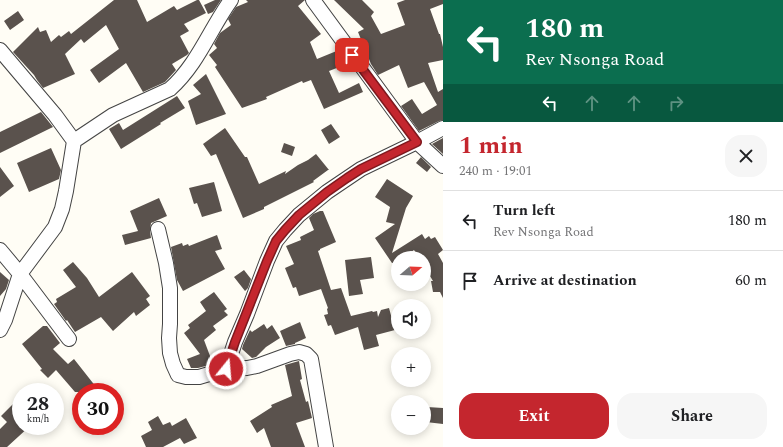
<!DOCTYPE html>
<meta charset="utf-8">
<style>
:root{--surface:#fff;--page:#f6f6f6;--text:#202124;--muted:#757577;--line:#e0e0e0;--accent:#c4262e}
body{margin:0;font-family:Spectral,serif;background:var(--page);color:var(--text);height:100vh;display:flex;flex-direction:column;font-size:15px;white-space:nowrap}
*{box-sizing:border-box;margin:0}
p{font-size:13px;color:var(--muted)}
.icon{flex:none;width:22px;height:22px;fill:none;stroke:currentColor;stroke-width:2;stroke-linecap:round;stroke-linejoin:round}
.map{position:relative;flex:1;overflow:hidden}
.details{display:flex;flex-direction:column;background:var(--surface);width:340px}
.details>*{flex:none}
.top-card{background:#0b6e4f;color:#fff;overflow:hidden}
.needle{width:26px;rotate:71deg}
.tools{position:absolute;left:391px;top:251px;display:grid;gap:8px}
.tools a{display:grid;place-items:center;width:40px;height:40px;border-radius:50%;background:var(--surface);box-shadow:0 2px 10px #0003;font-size:20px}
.speed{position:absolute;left:12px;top:383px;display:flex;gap:8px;font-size:20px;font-weight:700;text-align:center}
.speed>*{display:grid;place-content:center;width:52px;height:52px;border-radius:50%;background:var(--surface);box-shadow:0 2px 10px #0003;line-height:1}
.speed small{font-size:10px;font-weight:400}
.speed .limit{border:6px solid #d22;background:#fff;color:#111}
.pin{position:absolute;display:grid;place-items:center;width:34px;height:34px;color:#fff;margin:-17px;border-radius:8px;box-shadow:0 2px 6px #0006}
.me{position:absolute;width:44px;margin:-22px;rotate:17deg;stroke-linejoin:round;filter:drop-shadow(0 0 3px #0008)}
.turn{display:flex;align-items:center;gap:14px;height:84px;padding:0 16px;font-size:18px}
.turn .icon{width:52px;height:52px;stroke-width:2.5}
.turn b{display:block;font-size:28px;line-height:34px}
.lanes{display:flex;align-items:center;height:38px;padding:0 16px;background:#0003;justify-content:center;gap:20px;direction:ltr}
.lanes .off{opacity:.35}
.round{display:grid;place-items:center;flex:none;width:42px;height:42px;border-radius:16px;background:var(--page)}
.headline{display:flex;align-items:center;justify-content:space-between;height:68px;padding:0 16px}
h1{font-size:24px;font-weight:700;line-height:30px;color:var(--accent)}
.action{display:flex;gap:8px;margin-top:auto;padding:8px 16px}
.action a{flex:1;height:46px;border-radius:16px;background:var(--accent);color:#fff;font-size:16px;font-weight:700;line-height:46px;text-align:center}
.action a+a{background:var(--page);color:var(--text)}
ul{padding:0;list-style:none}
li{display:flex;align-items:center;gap:12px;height:60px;padding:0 16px;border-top:1px solid var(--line)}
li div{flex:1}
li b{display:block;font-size:15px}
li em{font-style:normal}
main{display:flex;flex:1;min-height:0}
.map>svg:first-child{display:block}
</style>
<main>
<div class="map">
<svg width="443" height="447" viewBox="0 0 443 447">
<rect width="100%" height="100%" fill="#fffdf5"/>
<path fill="#5a524d" d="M 114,0 L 137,0 L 147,22 L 174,6 L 177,10 L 197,0 L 199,0 L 206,13 L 184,24 L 189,31 L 180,36 L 189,53 L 187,55 L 172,64 L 176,70 L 165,82 L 143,92 L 126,63 L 99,83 L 90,70 L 119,49 L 106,25 L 84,43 L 81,39 L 65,54 L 75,74 L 43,88 L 37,80 L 34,75 L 13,52 L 38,27 L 40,32 L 46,30 L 51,42 L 59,35 L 61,37 L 69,31 L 71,34 Z
M 215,0 L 221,0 L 213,12 L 208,14 L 204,5 Z
M 246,0 L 305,0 L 298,6 L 321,34 L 310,42 L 317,59 L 339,50 L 345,58 L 347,64 L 329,71 L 339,93 L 359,83 L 363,92 L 324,109 L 311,80 L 303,83 L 302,81 L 266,97 L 267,99 L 242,108 L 215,67 L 217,65 L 209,55 L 217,48 L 214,44 L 220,33 L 231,25 L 228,19 L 236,7 L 248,2 Z
M 334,0 L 362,0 L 374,12 L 371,16 L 381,34 L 405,25 L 397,3 L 405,0 L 443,0 L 443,4 L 430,9 L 439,34 L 440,34 L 443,47 L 443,60 L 428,63 L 438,92 L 443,89 L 443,120 L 439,121 L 419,131 L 401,106 L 412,99 L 422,114 L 437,105 L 424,82 L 408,88 L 399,65 L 378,75 L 371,64 L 358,32 L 364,29 Z
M 18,11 L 24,20 L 10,30 L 4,21 Z
M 206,74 L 226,114 L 196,125 L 188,101 L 201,94 L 193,85 Z
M 177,96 L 185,108 L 160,123 L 161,124 L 121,149 L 109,129 L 119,123 L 123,130 Z
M 41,112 L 53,127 L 0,153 L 0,132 Z
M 331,124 L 340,137 L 329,144 L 321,130 Z
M 225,128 L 245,157 L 247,157 L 259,184 L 286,171 L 285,174 L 298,165 L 308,160 L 316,154 L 329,170 L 328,170 L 313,181 L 314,182 L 264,207 L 264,209 L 243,218 L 216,154 L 211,156 L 203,144 Z
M 443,138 L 443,154 L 432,144 Z
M 284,143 L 295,147 L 292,156 L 281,152 Z
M 51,148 L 61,170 L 59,179 L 29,192 L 17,163 Z
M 421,157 L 431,167 L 427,172 L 416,163 Z
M 0,167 L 14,186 L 0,197 Z
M 387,179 L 413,196 L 406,208 L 392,253 L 422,234 L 425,239 L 429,236 L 431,239 L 435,237 L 443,250 L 438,254 L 443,263 L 443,298 L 440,292 L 433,292 L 431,281 L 433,281 L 424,266 L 424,258 L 419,258 L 414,250 L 403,258 L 398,258 L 398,262 L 395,263 L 392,263 L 375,238 L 395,224 L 386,222 L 390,207 L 375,197 Z
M 214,182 L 222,211 L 202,217 L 197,203 L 194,204 L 189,188 Z
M 159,198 L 167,216 L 151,223 L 150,231 L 151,238 L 125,245 L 122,235 L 138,231 L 130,211 Z
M 320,211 L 323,211 L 336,242 L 320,249 L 320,250 L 318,251 L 331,290 L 341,288 L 351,316 L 372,311 L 373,312 L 377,311 L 378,317 L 381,310 L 389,308 L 395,330 L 376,335 L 379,346 L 364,350 L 358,327 L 335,335 L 331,325 L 328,326 L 324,315 L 328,314 L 327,309 L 328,308 L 321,289 L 299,296 L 296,287 L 293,288 L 285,268 L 294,264 L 286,246 L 301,240 L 300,237 L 314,230 L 309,218 L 313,214 Z
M 217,235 L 222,249 L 215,251 L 225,269 L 183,291 L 177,280 L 171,247 L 182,243 L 183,246 L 188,244 L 189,246 Z
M 371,257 L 374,278 L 360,280 L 363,294 L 349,296 L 345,260 Z
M 73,262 L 87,278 L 99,297 L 132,272 L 150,296 L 146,299 L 150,305 L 136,316 L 134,312 L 113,331 L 101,317 L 75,332 L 67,320 L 66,321 L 54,304 L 57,302 L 56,299 L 76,287 L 63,270 Z
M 244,270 L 251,279 L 248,288 L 245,291 L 234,277 Z
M 0,272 L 9,280 L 6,289 L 0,296 Z
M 214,292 L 227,309 L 224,311 L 228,315 L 213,326 L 216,330 L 204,340 L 213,364 L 198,368 L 191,368 L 187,359 L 200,354 L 184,333 L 190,328 L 188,325 L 206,311 L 200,302 Z
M 300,322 L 306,338 L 295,343 L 295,344 L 286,346 L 280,331 Z
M 264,324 L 267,329 L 272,325 L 280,338 L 266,347 L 256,357 L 252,358 L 242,349 L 243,345 L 250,330 L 252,332 Z
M 43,326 L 47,326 L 60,343 L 53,349 L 68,364 L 74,359 L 100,392 L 75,392 L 56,370 L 48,378 L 40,370 L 42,369 L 22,344 Z
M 299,361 L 302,379 L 300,380 L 306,402 L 308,401 L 312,418 L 296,423 L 305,447 L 271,447 L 264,428 L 257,433 L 250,421 L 272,407 L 271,405 L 292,396 L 285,365 Z
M 21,398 L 21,426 L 30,426 L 7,447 L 0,447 L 0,429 L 7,422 L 1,416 L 13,404 L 14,405 Z
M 427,407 L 443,408 L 443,424 L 426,422 Z
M 158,416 L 163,425 L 170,422 L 172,426 L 186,418 L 197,438 L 184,444 L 180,438 L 163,447 L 146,447 L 141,436 L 152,430 L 148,422 Z"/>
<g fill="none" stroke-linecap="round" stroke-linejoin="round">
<g stroke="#444" stroke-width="16">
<path id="minor" d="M 313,0 L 417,142 L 443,166
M 0,50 L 55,115 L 74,141 L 66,191 L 62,209 L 55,227 L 20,274 L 5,320 L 0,330
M 74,141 L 113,115 L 170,89 C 198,64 210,29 231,0
M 158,229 L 166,263 L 170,288 L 170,324 L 169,338 L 170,353 L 173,364 L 178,375 L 186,377 L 199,377 L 226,369 L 247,368 L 257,366 L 290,354 L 299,352 L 306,354 L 311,359 L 326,447
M 0,250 L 20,274 L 69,339
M 226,369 L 235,342 L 247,314 L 267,261 L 276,241 L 285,230 L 299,215 L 327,192 L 361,169 L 417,142 L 443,128"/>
</g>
<use href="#minor" stroke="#fff" stroke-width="14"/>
</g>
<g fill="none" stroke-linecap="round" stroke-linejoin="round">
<g stroke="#7f191e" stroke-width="10">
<path id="route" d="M 226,369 L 235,342 L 267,261 L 276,241 L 285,230 L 299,215 L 327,192 L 347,178 L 361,169 L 417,142 L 352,55"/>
</g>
<use href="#route" stroke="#c4262e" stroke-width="7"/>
</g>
</svg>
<div class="tools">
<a><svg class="needle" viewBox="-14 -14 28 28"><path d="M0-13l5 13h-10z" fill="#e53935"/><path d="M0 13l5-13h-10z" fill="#757577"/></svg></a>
<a><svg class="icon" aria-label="sound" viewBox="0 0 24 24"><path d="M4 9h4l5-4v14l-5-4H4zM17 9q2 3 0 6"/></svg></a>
<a>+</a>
<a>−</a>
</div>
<div class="speed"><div>28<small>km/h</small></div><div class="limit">30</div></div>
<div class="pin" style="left:352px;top:55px;background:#d93025"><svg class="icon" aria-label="arrive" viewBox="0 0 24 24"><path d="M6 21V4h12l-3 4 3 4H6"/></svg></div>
<svg class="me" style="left:226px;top:369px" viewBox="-20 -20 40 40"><circle r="17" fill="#c4262e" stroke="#fff" stroke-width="3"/><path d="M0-11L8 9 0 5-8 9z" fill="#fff"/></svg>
</div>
<section class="details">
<div class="top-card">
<div class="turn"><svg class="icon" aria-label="left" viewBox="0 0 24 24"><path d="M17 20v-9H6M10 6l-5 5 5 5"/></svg><div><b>180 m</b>Rev Nsonga Road</div></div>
<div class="lanes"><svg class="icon" aria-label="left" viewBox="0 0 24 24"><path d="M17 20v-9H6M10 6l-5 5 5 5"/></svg><svg class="icon off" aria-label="ahead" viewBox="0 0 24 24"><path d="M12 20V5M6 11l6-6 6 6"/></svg><svg class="icon off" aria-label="ahead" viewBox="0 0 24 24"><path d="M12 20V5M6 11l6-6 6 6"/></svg><svg class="icon off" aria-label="right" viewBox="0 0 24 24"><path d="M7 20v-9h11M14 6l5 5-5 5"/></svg></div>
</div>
<div class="headline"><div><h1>1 min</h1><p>240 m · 19:01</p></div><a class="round"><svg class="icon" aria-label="close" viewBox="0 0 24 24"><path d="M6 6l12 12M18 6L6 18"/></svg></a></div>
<ul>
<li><svg class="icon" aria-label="left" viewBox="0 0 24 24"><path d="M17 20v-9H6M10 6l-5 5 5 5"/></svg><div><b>Turn left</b><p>Rev Nsonga Road</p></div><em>180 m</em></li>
<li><svg class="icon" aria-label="arrive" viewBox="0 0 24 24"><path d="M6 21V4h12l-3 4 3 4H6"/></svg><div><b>Arrive at destination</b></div><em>60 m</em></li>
</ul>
<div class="action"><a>Exit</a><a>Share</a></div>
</section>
</main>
